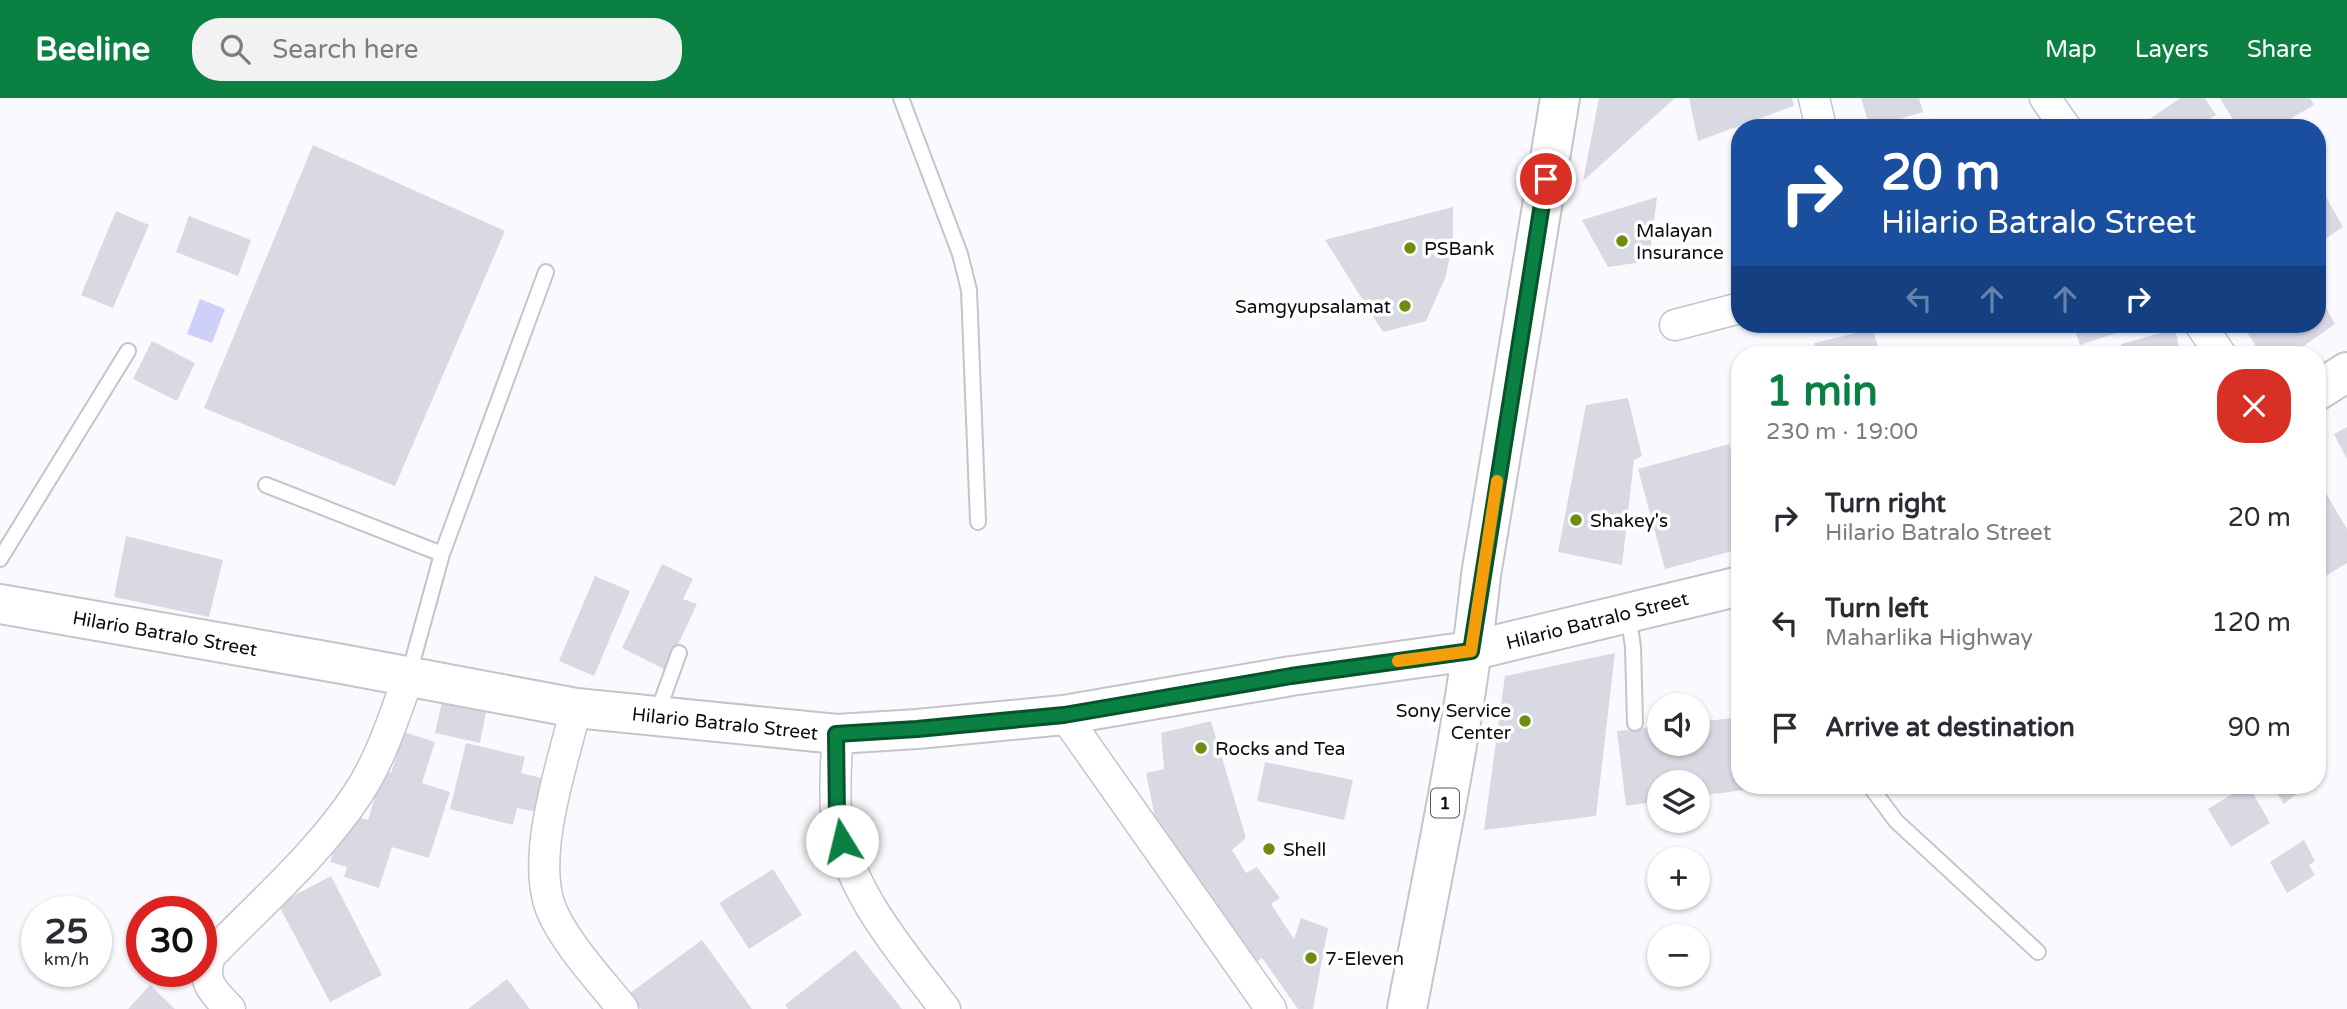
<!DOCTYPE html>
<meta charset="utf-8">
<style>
:root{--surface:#fff;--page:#f2f2f3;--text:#2b2b33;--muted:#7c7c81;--accent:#0b8043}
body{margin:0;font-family:"Varela Round",sans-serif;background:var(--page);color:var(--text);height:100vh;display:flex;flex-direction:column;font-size:26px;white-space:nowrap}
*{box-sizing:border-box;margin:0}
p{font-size:23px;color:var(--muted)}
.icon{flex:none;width:38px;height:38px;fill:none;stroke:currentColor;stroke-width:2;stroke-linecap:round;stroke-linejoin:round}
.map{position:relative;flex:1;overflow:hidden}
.panel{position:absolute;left:1731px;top:248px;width:595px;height:448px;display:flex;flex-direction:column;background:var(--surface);border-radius:28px;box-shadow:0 2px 5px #0004}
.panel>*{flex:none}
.hud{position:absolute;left:1731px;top:21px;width:595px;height:214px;border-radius:28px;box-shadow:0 2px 5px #0004;background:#1a4fa0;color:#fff;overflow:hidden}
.tools{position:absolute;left:1647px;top:595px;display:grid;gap:14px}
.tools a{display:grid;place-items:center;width:63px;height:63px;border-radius:50%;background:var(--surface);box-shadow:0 2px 5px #0004;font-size:35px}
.speed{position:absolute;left:21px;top:798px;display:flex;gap:14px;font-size:35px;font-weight:700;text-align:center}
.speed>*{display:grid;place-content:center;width:91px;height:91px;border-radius:50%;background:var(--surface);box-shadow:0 2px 5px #0004;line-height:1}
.speed small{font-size:18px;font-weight:400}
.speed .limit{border:10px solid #d22;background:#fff;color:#111}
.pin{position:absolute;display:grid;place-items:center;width:60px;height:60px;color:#fff;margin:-30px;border:4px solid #fff;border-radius:50%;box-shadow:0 2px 7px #0007}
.me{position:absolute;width:77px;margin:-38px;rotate:351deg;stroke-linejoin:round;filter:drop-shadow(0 0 5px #0008)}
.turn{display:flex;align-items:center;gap:24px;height:147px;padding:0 35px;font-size:32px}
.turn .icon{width:91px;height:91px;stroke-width:2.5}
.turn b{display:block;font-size:49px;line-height:60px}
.lanes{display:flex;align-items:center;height:66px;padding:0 35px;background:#0003;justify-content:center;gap:35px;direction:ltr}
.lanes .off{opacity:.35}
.round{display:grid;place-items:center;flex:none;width:74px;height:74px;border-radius:28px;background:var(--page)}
.head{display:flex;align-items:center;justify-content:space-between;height:119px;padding:0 35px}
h1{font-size:42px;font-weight:700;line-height:52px;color:var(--accent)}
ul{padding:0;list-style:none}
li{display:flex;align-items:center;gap:21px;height:105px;padding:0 35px}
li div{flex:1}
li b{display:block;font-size:26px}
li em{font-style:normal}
header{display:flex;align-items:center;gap:42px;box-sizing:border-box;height:98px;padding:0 35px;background:var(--accent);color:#fff}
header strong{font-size:33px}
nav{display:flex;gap:38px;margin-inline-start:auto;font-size:24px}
.search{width:490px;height:63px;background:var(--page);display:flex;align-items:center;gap:18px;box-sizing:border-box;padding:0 24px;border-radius:28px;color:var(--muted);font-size:26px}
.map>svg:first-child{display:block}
</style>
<header>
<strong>Beeline</strong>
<div class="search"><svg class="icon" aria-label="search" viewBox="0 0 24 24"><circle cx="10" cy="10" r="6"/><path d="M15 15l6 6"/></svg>Search here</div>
<nav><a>Map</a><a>Layers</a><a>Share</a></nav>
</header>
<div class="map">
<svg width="2347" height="911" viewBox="0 0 2347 911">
<rect width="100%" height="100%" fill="#fafafe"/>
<path fill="#ced0f7" d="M 200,201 L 225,211 L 212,245 L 187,236 Z"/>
<path fill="#d8d9e2" d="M 1599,0 L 1675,0 L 1583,83 Z
M 1689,0 L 1792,0 L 1794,8 L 1698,43 Z
M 1861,0 L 1919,0 L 1923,14 L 1870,30 Z
M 2180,0 L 2205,0 L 2216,17 L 2196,30 L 2137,30 Z
M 2220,0 L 2310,0 L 2314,7 L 2275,30 L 2238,30 Z
M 1935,20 L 1937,30 L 1906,30 L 1906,29 Z
M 313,47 L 505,133 L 395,388 L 204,310 Z
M 1740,84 L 1740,113 L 1739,113 L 1731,87 Z
M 2325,97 L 2343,129 L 2317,146 L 2317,103 Z
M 1657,99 L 1649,163 L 1608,169 L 1582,122 Z
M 1453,109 L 1453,142 L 1446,178 L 1426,223 L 1383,234 L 1325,142 Z
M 116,113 L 149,127 L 113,210 L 81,197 Z
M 189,118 L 251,142 L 238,178 L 176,154 Z
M 2317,194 L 2335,226 L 2291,257 L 2261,257 L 2242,226 L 2317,226 Z
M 2073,226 L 2143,226 L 2080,247 Z
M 1873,231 L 1880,257 L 1817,257 L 1814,245 Z
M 2175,231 L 2181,257 L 2124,257 L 2121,246 Z
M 152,243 L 195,265 L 177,303 L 133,281 Z
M 1628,300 L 1642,358 L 1634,362 L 1622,467 L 1558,454 L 1586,307 Z
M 2347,329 L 2347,361 L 2334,336 Z
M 1729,346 L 1740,384 L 1740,451 L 1665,471 L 1638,371 Z
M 2320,385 L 2347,431 L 2347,465 L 2326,478 L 2317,464 L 2317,386 Z
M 126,438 L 223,462 L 209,519 L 114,499 Z
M 662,466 L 693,481 L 683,501 L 697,506 L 666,572 L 622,550 Z
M 595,478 L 630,493 L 594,578 L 559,563 Z
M 1615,555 L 1596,718 L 1484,732 L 1505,578 Z
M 442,604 L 486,614 L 480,645 L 435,635 Z
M 1740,619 L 1740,688 L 1767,688 L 1767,689 L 1698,698 L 1698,684 L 1659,684 L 1659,703 L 1626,708 L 1617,633 L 1659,628 L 1659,646 L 1698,646 L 1698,624 Z
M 1211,623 L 1246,740 L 1232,752 L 1246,775 L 1257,769 L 1280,800 L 1271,806 L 1294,841 L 1301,820 L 1328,830 L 1313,911 L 1298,911 L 1262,860 L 1254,866 L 1156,724 L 1146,675 L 1164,671 L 1161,635 Z
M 404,634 L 435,644 L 422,685 L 450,694 L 429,760 L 392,749 L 379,790 L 344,779 L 347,769 L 330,764 L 345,715 L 368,722 L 383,673 L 391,675 Z
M 466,645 L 525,659 L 521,675 L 550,682 L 542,715 L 517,710 L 513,727 L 450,711 Z
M 1265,664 L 1353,682 L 1344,722 L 1257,703 Z
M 2245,688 L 2249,688 L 2270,725 L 2231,749 L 2208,711 Z
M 2272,688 L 2307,688 L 2284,706 Z
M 2304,742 L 2315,763 L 2309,767 L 2315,777 L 2287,795 L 2270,764 Z
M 773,771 L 802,817 L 749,851 L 719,805 Z
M 331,778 L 382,877 L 330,904 L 278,806 Z
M 702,842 L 752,911 L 641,911 L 630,895 Z
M 855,852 L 902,911 L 788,911 L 785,907 Z
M 507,881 L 530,911 L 468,911 Z
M 150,887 L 175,911 L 128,911 Z"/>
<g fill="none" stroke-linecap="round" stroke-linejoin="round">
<g stroke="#c3c4cd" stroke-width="18">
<path id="lane" d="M 901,0 L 960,156 L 969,192 L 978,424
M 266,387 L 442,456 L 409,576
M 442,456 L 546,174
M 0,461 L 128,253
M 1628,515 L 1633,549 L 1635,625
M 657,616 L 679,555
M 1870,688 L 1896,723 L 2038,854"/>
</g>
<g stroke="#c3c4cd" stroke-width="33">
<path id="street" d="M 1814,0 L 1821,30
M 2045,0 L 2066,30
M 2200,226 L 2221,257
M 1675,227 L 1740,210
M 576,610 C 563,665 530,757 551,811 C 565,845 600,882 623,911
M 1064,617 L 1271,911
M 837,636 C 837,664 833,694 837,722 C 849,795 902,854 945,911
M 230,911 C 213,893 201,884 210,858 C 260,806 317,757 357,697 C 381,661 394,619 408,580"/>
</g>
<g stroke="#c3c4cd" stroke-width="42">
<path id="secondary" d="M 2317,293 L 2347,274
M 0,506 L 342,566 L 576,610 L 837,636 L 917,631 L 1064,617 L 1291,578 L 1470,553 L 1740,488"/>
</g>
<g stroke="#c3c4cd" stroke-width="42">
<path id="primary" d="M 1407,911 C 1434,767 1466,623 1481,477 L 1560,0"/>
</g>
<use href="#lane" stroke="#fff" stroke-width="14"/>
<use href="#street" stroke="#fff" stroke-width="30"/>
<use href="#secondary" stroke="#fff" stroke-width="38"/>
<use href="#primary" stroke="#fff" stroke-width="38"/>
</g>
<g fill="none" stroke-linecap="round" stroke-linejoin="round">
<g stroke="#07532c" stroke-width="18">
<path id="route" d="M 842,743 L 837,720 L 836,636 L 917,631 L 1064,617 L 1291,578 L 1471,553 L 1546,81"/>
</g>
<use href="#route" stroke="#0b8043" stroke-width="12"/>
<path stroke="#f59e0b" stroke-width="12" d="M 1398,563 L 1471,553 L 1497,383"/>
</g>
<g fill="#6e8d0f" stroke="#fff" stroke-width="2.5">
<circle cx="1622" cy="143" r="7"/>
<circle cx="1410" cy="150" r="7"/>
<circle cx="1405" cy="208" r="7"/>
<circle cx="1576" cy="422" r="7"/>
<circle cx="1525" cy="623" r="7"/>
<circle cx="1201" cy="650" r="7"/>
<circle cx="1269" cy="751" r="7"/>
<circle cx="1311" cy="860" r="7"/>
</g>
<g text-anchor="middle" stroke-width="7" stroke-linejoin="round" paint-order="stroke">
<rect fill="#fff" stroke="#565658" stroke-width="2" x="1431" y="690.5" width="28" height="29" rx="5"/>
<g font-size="18" font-weight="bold" fill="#0d0d10">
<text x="1445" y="711">1</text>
</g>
<g font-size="19" fill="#0d0d10" stroke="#fff" text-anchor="start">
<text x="1636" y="139">Malayan<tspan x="1636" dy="22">Insurance</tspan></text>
<text x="1424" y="157">PSBank</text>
<text x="1391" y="215" text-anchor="end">Samgyupsalamat</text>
<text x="1590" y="429">Shakey's</text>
<text x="1511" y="619" text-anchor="end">Sony Service<tspan x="1511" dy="22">Center</tspan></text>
<text x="1215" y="657">Rocks and Tea</text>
<text x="1283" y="758">Shell</text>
<text x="1325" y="867">7-Eleven</text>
</g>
<g font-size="19" fill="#0d0d10" stroke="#fff">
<text transform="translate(1597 522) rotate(-14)" y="7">Hilario Batralo Street</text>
<text transform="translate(165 535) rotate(10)" y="7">Hilario Batralo Street</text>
<text transform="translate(725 625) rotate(6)" y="7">Hilario Batralo Street</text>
</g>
</g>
</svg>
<div class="tools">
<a><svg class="icon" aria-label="sound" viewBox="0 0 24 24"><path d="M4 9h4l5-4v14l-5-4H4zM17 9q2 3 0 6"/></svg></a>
<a><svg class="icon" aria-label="layers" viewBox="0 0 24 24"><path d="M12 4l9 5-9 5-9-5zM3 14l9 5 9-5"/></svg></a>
<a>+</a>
<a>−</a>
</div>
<div class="speed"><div>25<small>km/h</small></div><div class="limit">30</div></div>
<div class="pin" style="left:1546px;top:81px;background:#d93025"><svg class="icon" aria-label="arrive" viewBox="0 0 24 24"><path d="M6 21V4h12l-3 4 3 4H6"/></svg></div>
<svg class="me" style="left:842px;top:743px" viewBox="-20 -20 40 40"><circle r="19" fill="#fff"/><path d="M0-13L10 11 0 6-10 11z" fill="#0b8043"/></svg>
<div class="hud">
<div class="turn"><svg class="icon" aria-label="right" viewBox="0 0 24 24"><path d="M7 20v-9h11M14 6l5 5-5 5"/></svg><div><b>20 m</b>Hilario Batralo Street</div></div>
<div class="lanes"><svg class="icon off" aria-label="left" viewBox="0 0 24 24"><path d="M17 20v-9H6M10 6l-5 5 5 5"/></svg><svg class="icon off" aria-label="ahead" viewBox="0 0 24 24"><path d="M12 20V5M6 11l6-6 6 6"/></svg><svg class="icon off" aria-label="ahead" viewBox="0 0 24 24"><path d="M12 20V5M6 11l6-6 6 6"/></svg><svg class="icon" aria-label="right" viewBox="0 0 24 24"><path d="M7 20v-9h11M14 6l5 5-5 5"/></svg></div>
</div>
<section class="panel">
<div class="head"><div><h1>1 min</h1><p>230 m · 19:00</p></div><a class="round" style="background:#d93025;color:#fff"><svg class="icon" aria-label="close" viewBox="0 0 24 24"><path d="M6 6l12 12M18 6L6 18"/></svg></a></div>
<ul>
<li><svg class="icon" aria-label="right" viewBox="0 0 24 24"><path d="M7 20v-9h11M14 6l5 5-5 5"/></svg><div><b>Turn right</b><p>Hilario Batralo Street</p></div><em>20 m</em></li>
<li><svg class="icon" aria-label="left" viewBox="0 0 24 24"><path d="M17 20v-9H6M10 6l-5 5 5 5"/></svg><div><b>Turn left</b><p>Maharlika Highway</p></div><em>120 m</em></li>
<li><svg class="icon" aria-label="arrive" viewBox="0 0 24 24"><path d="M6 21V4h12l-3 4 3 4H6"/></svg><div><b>Arrive at destination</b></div><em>90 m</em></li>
</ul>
</section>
</div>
